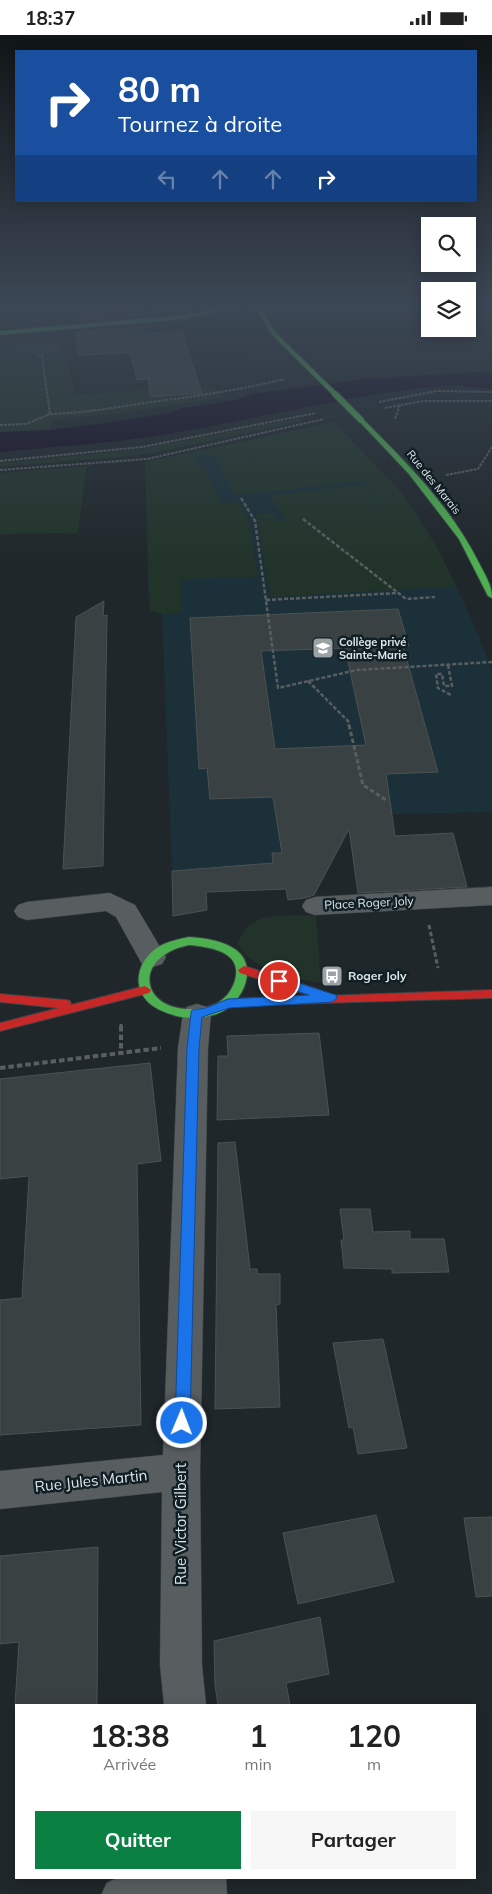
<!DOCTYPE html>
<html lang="fr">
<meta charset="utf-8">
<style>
:root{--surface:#fff;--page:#f6f6f6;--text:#222;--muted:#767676;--accent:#0b8043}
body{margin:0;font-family:Mulish,sans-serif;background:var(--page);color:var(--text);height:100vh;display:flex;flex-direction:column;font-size:19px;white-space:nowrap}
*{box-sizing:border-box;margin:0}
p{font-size:16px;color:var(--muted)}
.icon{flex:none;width:28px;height:28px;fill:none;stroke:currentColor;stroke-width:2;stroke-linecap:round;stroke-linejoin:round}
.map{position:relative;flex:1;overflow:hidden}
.details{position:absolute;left:15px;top:1669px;width:461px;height:175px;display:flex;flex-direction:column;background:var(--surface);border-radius:0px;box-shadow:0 2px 12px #0003}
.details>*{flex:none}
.guide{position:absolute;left:15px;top:15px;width:462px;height:152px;border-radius:0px;box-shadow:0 2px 12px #0003;background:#1a4fa0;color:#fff;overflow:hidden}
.controls{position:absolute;left:421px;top:182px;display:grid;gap:10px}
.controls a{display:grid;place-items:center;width:55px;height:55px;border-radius:0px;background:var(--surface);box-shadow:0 2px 12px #0003;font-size:25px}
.pin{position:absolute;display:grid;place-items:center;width:42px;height:42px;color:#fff;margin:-21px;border:2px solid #fff;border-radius:50%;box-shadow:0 1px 5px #0007}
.me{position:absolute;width:55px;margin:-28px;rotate:1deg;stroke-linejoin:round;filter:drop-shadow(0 0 4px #0008)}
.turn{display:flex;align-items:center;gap:18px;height:105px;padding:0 20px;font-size:22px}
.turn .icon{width:65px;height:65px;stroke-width:2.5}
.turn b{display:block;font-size:35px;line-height:42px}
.lanes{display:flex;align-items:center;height:48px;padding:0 20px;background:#0003;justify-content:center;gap:25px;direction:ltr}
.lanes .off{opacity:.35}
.eta{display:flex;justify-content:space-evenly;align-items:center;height:85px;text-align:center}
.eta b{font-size:30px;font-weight:700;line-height:35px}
.primary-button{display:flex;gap:10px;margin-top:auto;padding:10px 20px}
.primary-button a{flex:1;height:58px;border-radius:0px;background:var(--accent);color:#fff;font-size:20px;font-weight:700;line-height:58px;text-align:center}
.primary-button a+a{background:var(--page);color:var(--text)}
.status{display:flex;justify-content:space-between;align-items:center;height:35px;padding:0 25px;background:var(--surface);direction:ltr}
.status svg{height:14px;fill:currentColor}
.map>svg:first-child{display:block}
</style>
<div class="status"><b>18:37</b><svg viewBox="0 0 49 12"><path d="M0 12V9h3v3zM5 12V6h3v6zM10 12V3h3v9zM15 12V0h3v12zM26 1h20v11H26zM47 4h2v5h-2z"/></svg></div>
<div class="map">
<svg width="492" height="1859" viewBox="0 0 492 1859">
<rect width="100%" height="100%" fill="#1f272a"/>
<path fill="#1b3038" d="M 334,387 L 401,457 L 418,480 L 438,514 L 474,589 L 492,636 L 492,777 L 400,779 L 348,782 L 292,817 L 273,818 L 273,828 L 172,836 L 162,579 L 150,576 L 148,557 L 145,427 Z"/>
<path fill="#22342a" d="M 52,306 L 65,318 L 75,360 L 207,349 L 228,362 L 128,377 L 53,385 L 50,395 L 0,397 L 0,310 Z
M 298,383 L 303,386 L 158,417 L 132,421 L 0,432 L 0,428 L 140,414 Z
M 334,387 L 401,457 L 438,514 L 456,551 L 271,562 L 256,479 L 272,478 L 278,487 L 285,486 L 270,461 L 365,449 L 383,474 L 384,473 L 364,446 L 235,460 L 213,419 L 196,422 L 199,432 L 205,432 L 222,469 L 239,467 L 249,485 L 258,542 L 181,544 L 182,577 L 162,579 L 150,576 L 145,427 Z
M 87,431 L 78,498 L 0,499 L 0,438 Z
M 316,880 L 321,948 C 292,943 254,937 238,909 C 246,874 288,882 316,880 Z"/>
<path fill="#150f24" d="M 478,337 L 492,338 L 492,354 C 476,354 459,349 443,351 C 345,360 251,386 155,401 C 104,409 51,412 0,417 L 0,397 L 50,395 L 120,386 L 164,379 L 182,373 L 235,365 L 253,359 L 363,344 Z"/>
<path fill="#3a4142" stroke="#4b5253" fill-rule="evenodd" d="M 74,268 L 135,268 L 139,280 L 75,286 Z
M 143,292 L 145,299 L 182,297 L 202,358 L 151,362 L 148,344 L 137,345 L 130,318 L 78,320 L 76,297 Z
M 104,566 L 103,581 L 107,580 L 103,831 L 63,834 L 76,582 Z
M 398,574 L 409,611 L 403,611 L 438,737 L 386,739 L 395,801 L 453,798 L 467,852 L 358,858 L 349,794 L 314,860 L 305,863 L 288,865 L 286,854 L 206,857 L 207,875 L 173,881 L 172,836 L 273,828 L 272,818 L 282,818 L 273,762 L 210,764 L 207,733 L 199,734 L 190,583 ZM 345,613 L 366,710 L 275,714 L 261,616 Z
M 319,998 L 329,1080 L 217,1085 L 218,1021 L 228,1021 L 227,1001 Z
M 150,1028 L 161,1126 L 137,1129 L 141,1390 L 0,1400 L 0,1265 L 22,1263 L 29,1141 L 0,1144 L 0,1044 Z
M 235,1107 L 250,1234 L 257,1234 L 257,1239 L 280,1239 L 280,1269 L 276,1270 L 280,1372 L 215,1374 L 218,1108 Z
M 340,1174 L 370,1174 L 373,1197 L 410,1196 L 410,1204 L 444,1204 L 449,1237 L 392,1238 L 392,1234 L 344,1233 L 341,1205 L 344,1205 Z
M 383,1304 L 407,1413 L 358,1419 L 353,1392 L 349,1393 L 333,1308 Z
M 376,1480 L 394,1547 L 298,1569 L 283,1498 Z
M 492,1482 L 492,1561 L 476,1562 L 464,1483 Z
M 98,1512 L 97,1670 L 15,1670 L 19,1607 L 0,1609 L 0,1521 Z
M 320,1582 L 329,1639 L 286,1648 L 290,1670 L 218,1670 L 215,1650 L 214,1606 Z"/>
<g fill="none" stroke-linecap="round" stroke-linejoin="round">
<g stroke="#3b4345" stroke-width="2">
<path id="lane" d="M 148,268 L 158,268 L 164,276 L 162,278 L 156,278 Z
M 126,1842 L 216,1842 L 220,1852 L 217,1859 L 102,1859 L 107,1848 L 118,1843 Z"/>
</g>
<g stroke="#3b4345" stroke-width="1">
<path id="street" d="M 492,852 L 492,870 L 315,880 L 306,877 L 302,871 L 306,865 L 315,862 Z
M 110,858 L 135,870 L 166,922 L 162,929 L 152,932 L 142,929 L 116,882 L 106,876 L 27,885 L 18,882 L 14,876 L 18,870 L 27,867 Z
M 197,969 L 207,972 L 211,979 L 208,1013 L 200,1437 L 202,1630 L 206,1670 L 164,1670 L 160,1630 L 162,1457 L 0,1474 L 0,1436 L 163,1420 L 178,1013 L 183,979 L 187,972 Z
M 180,1842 L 226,1842 L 227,1859 L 181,1859 Z"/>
</g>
<g stroke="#3b4345" stroke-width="2">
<path id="fast" d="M 250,268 L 260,268 L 185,284 L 0,300 L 0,296 L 185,280 Z
M 258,276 L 262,276 L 276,298 L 337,358 L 337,360 L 333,360 L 272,300 Z
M 359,384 L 363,384 C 407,428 451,472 479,528 C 485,540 492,550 492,563 L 488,561 L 459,504 L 409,439 L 359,386 Z
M 189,902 C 204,903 220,905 233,913 C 257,927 247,959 228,973 C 214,983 193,985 176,981 C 167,978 157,975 149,968 C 130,950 139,923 160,911 C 169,906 179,904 189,902 ZM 189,910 C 209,912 243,916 235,945 C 233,952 229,959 223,964 C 215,971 206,973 195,974 C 140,977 131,922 189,910 Z"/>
</g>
<g stroke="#3b4345" stroke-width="2">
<path id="jam" d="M 244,931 L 320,955 L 322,958 L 320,961 L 492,955 L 492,963 L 224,971 L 222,968 L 224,965 L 228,964 L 312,961 L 240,938 L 238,935 Z
M 145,951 L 151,955 L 149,958 L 0,996 L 0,988 L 59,973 L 0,967 L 0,959 L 66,965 L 70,966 L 71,970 Z"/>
</g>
<path stroke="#595e61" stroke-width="2" stroke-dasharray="3 1" stroke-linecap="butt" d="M 379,367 L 437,356 L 492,357
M 385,373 L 423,366 L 492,366
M 50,379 C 85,378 118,372 152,367 C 197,361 240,355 284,344
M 395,384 L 400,370
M 0,390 L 26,389 L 50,379 L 42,321 L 35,318
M 0,426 L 142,412 L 316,378
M 0,435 L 147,424 L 324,384
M 446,440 L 478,434 L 492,412"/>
<path stroke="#595e61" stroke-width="2.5" stroke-dasharray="4 2" stroke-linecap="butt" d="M 241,463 L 255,486 L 278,653 L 357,635 L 492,627
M 303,484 L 406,564 L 435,562
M 266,565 L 398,558
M 448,630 L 452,651 L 444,651 L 442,639 L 436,639 L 438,653 L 451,660
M 308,646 L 348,686 L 349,691"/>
<path stroke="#595e61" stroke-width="3" stroke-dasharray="4.5 2.5" stroke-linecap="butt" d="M 349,690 L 363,750 L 386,765
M 429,890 L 438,933
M 121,989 L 121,992"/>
<path stroke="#595e61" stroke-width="4" stroke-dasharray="5.5 3" stroke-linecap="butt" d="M 121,991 L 121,1018
M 0,1033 L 161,1013"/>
<use href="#lane" fill="#585e60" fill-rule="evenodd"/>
<use href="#street" fill="#585e60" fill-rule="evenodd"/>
<use href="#fast" fill="#4caf50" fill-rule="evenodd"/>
<use href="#jam" fill="#c62828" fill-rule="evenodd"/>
<g stroke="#3b4345" stroke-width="8" stroke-linecap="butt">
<path id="fast-bridge" d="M 335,359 L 361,385"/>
</g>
<use href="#fast-bridge" stroke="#4caf50" stroke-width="6"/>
</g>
<linearGradient id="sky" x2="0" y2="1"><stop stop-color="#111517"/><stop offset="0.51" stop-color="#3c4755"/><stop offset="1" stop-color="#3c4755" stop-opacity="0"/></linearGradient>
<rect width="492" height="528" fill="url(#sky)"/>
<path fill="#1a73e8" stroke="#114b97" d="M 279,942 L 336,960 L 337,963 L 332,967 L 229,973 L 202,982 L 199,1013 L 190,1388 L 188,1393 L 182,1395 L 177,1393 L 175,1388 L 187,1013 L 191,978 L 192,975 L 206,973 L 228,964 L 309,960 L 275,949 L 273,946 L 275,943 Z"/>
<defs>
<g id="school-square" transform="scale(1.125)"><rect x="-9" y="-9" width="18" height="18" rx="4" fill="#9aa2a6" stroke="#111f25"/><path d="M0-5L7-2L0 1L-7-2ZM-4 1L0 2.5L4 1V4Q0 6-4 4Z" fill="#fff"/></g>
<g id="bus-square" transform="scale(1.125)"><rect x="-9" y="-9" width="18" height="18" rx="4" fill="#9aa2a6" stroke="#111f25"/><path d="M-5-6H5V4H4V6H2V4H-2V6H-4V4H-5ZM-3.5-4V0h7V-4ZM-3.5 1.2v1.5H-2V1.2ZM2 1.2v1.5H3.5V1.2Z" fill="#fff"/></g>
</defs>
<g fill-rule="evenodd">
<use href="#school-square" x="323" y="613"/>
<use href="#bus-square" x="332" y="941"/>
</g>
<g text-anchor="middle" stroke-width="5" stroke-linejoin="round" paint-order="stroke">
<g font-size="11" fill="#dce5e9" stroke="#111f25">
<text transform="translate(434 447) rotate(51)" y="4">Rue des Marais</text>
</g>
<g font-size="11" font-weight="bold" fill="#dce5e9" stroke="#111f25" text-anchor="start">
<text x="339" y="611">Collège privé<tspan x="339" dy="13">Sainte-Marie</tspan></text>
</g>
<g font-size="12" fill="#dce5e9" stroke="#111f25">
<text transform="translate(369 868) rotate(-3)" y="4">Place Roger Joly</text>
</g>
<g font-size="12" font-weight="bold" fill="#dce5e9" stroke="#111f25" text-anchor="start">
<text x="348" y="945">Roger Joly</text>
</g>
<g font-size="15" fill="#dce5e9" stroke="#111f25">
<text transform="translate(91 1446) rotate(-6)" y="5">Rue Jules Martin</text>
<text transform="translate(181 1489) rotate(-90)" y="5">Rue Victor Gilbert</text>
</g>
</g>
</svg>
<div class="controls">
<a><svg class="icon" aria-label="search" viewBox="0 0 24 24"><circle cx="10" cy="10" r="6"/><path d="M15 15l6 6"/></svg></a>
<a><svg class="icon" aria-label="layers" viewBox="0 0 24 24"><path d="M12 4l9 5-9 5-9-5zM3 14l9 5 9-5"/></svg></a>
</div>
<div class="pin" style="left:279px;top:946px;background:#d93025"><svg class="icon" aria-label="arrive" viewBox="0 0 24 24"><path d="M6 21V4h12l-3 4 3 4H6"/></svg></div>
<svg class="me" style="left:182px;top:1388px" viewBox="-20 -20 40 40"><circle r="17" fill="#1a73e8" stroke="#fff" stroke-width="3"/><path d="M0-11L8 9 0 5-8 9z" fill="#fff"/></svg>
<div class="guide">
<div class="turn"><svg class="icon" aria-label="right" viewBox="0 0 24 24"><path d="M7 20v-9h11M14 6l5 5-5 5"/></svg><div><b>80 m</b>Tournez à droite</div></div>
<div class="lanes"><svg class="icon off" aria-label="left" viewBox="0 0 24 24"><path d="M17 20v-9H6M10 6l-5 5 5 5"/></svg><svg class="icon off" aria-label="ahead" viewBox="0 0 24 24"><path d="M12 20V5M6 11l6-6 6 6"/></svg><svg class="icon off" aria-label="ahead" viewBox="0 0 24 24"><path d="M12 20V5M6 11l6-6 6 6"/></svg><svg class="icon" aria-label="right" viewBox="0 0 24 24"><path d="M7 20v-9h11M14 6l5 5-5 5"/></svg></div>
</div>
<section class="details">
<div class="eta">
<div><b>18:38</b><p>Arrivée</p></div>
<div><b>1</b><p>min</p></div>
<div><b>120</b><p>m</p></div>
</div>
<div class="primary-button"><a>Quitter</a><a>Partager</a></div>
</section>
</div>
